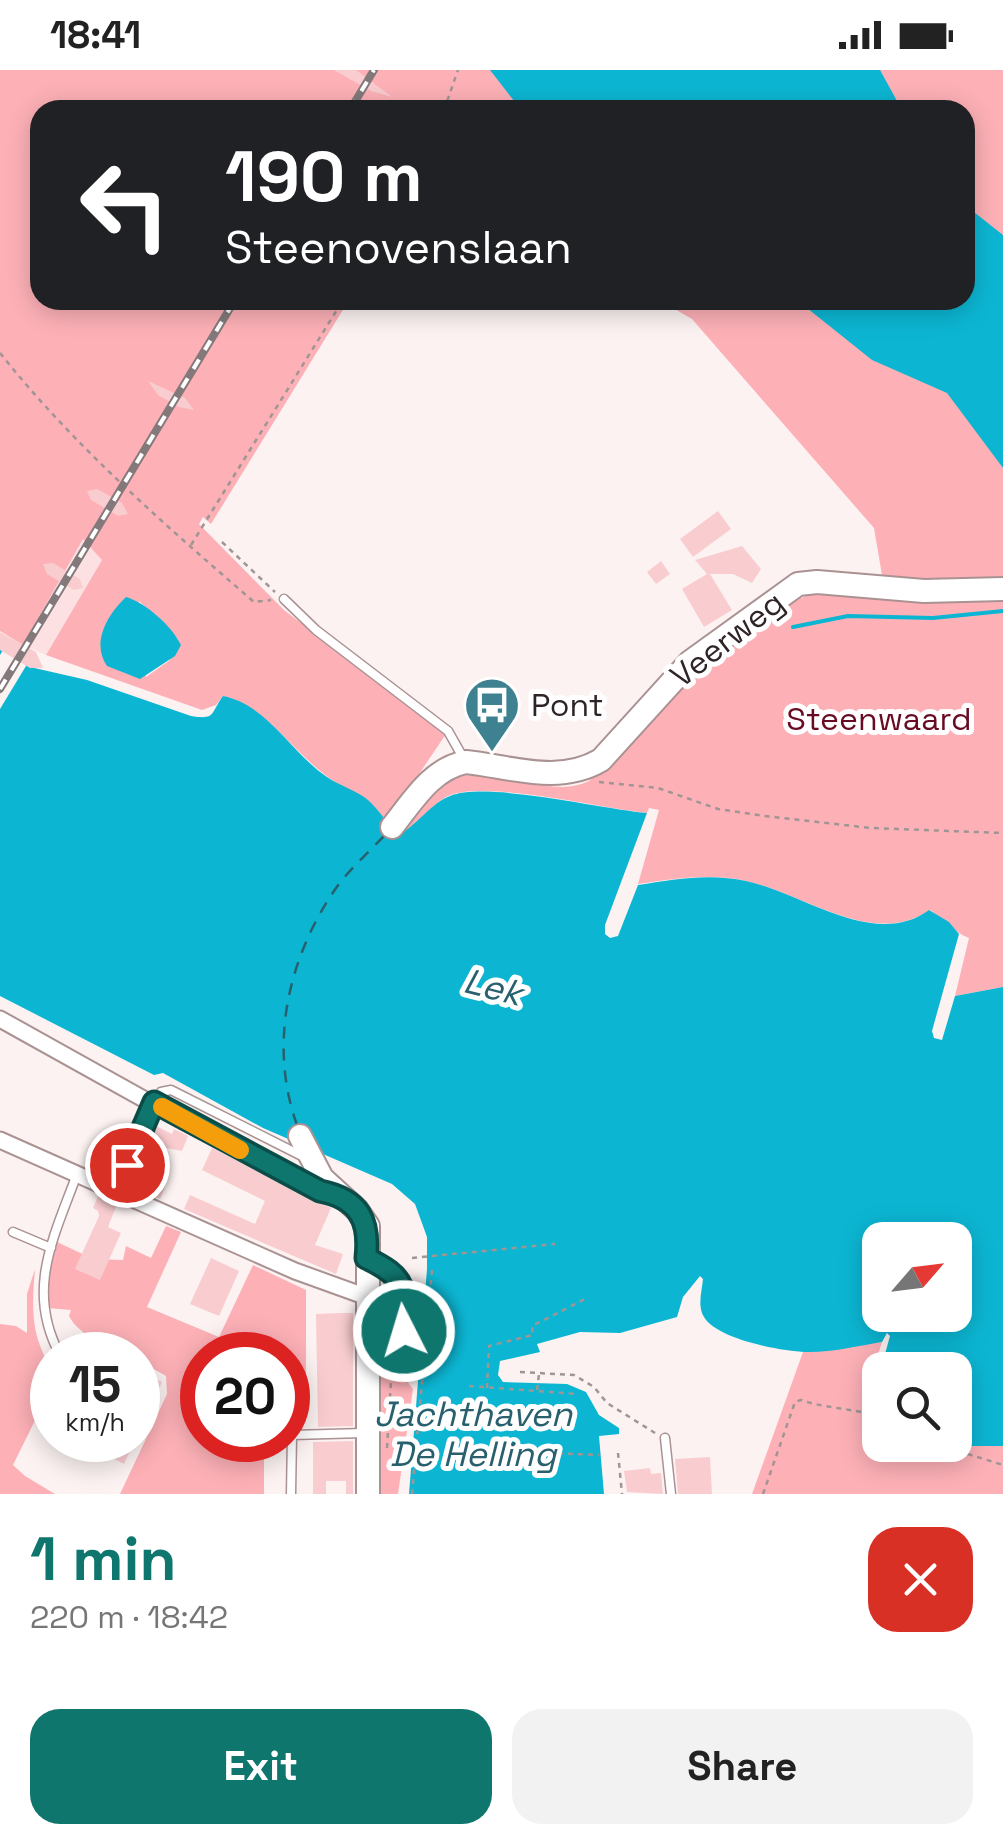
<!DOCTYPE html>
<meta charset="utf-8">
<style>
:root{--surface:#fff;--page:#f2f2f2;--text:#222;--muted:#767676;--accent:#0f766e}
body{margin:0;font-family:"Space Grotesk",sans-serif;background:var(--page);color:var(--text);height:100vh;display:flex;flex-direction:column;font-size:38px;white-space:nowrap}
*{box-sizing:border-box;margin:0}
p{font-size:32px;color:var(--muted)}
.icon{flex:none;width:55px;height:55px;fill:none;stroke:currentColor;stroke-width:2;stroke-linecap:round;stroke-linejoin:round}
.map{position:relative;height:1424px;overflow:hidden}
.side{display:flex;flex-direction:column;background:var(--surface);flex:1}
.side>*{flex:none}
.top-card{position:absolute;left:30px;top:30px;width:945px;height:210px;border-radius:30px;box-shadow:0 5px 25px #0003;background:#202124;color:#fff;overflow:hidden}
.needle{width:65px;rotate:62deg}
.fabs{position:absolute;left:862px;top:1152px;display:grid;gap:20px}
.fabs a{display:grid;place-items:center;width:110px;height:110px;border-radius:20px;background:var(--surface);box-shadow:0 5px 25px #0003;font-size:50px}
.speed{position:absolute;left:30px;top:1262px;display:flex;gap:20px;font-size:50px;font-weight:700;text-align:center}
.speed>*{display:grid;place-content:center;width:130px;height:130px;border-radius:50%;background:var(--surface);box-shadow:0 5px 25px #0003;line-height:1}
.speed small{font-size:25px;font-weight:400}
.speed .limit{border:15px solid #d22;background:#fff;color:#111}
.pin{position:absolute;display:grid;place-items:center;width:85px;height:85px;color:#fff;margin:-42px;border:5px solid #fff;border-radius:50%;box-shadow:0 2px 10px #0007}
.me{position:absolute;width:110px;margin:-55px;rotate:355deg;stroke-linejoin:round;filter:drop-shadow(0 0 8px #0008)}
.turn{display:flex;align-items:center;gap:35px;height:210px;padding:0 30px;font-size:45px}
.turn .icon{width:130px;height:130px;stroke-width:2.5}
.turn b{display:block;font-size:70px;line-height:85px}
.round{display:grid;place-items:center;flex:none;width:105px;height:105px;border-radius:30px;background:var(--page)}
.overview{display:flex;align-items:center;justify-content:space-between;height:170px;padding:0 30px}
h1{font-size:60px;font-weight:600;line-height:75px;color:var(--accent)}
.button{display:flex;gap:20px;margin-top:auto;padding:20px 30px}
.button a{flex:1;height:115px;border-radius:30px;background:var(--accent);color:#fff;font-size:40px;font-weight:600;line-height:115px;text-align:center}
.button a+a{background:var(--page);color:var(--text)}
.status{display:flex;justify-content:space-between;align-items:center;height:70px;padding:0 50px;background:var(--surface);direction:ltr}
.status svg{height:28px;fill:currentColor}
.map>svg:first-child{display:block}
</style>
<div class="status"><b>18:41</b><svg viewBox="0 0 49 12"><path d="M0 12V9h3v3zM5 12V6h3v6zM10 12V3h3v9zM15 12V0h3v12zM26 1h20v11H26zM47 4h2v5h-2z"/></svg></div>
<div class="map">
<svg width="1003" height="1424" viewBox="0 0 1003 1424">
<rect width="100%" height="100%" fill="#fcf2f2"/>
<path fill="#fde1e2" d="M 124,394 L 149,411 L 46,585 L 23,575 Z"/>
<path fill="#fdb1b7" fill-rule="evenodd" d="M 0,0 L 1003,0 L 1003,917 L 955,926 L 969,868 C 955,863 943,849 930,840 C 872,879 804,823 746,811 C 711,803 673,809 638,814 L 659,740 L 649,738 L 647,743 C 605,739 479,708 446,727 C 430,736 420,753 404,762 C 450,690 466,701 544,715 C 560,718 574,718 589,711 L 679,613 L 785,535 L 817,521 L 883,511 L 874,458 L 692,249 L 659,230 L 965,230 L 965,40 L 40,40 L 40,230 L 349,230 L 211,454 L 203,447 L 199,454 L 284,540 L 446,664 L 386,753 C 364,721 350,725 324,704 C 290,678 266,638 223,626 L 216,635 L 202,640 L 46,585 L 102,490 L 83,469 L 23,575 L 0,561 ZM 139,531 L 178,569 L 170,590 L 146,607 Z
M 166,1156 L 181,1162 L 147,1237 L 219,1267 L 253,1195 L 306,1220 L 306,1351 L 288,1354 L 288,1285 L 202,1285 L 202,1370 L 264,1370 L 264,1424 L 120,1424 L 167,1324 L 166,1306 L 138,1290 L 138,1285 C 117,1285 78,1265 69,1246 L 71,1240 L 47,1238 L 47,1215 L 55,1171 L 93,1189 L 123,1190 L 126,1176 L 151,1188 Z
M 35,1199 C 33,1223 31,1247 38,1270 C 43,1286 53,1299 52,1316 L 13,1395 L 25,1406 L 55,1424 L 0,1424 L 0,1254 L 16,1256 L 27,1263 L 27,1224 Z
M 882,1272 L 878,1285 L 883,1287 L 879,1298 L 880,1375 L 955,1375 L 955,1372 L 964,1376 L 1003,1376 L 1003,1424 L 752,1424 L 803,1282 Z
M 375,1285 L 388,1286 L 413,1319 L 398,1424 L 374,1424 Z"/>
<path fill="#0cb6d3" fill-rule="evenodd" d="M 490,0 L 880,0 L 902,40 L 521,40 Z
M 965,135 L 1003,165 L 1003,398 L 947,323 L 872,290 L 797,230 L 965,230 Z
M 126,527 C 146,533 172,556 181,575 L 175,586 L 140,609 L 107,596 C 91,573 107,545 126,527 Z
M 0,578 L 30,597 L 87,610 L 191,646 C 216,650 210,644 223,626 C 268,635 291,683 327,707 C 340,716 356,720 368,730 C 380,741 387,754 400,764 C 418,754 431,733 450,726 C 487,711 602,739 647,743 L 605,855 L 605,864 L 610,868 L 618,866 L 638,815 C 673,809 711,803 746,811 C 803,823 874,880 929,840 L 949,852 L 959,864 L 932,961 L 934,968 L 942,970 L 955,926 L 1003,917 L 1003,1376 L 964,1376 L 955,1372 L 955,1300 L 880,1302 L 890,1266 L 887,1263 L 882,1272 C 857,1276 829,1283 805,1282 C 780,1281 717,1269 704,1247 C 697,1236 702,1221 703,1209 L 700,1206 L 683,1227 L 677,1247 L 620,1263 L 580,1262 L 537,1274 L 540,1282 L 500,1291 L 498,1305 L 503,1312 L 567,1314 L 586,1322 L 599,1345 L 619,1358 L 619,1364 L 599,1366 L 604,1424 L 409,1424 L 427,1199 L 427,1167 L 415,1134 L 392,1114 L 263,1058 L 163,1003 L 154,1005 L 0,926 ZM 880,1170 L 955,1170 L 955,1245 L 880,1245 Z"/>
<path fill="#fcf2f2" d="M 6,575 L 29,591 L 0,639 L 0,585 Z"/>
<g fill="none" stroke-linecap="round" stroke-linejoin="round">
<path stroke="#0cb6d3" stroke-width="4" d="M 793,557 L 848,546 L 933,548 L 1003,541"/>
<path stroke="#28606d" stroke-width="2.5" stroke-dasharray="12 10" stroke-linecap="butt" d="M 297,1055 C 269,977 287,892 332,824 C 346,802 367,784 385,765"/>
</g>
<path fill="#f9cdd0" d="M 334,0 L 356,0 L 392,27 L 371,21 Z
M 148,311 L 185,328 L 194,340 L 179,337 L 158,325 Z
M 97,419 L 122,433 L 128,444 L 118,446 L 91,430 L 87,421 Z
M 718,441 L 731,459 L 693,487 L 680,469 Z
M 742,476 L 761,499 L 752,513 L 733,504 L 710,504 L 732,540 L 704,557 L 682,519 L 707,504 L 695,490 Z
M 661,491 L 670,504 L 656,514 L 647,502 Z
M 53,493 L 80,509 L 83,518 L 74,520 L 47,504 L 43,494 Z
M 0,562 L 36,582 L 43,598 L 30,598 L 0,580 Z
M 156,1056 L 172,1064 L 174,1059 L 188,1066 L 182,1081 L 166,1078 L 160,1089 L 144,1083 Z
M 212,1078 L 331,1138 L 315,1175 L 343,1184 L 336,1204 L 184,1139 L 190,1125 L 255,1154 L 265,1131 L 202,1100 Z
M 136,1104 L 165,1117 L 160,1129 L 131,1116 Z
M 98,1126 L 117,1134 L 108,1157 L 121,1163 L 100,1210 L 75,1199 L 99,1146 L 98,1141 L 93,1138 Z
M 211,1188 L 239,1201 L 219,1246 L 190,1234 Z
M 383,1212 L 389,1213 L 389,1229 L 395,1229 L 395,1276 L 383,1276 Z
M 340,1243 L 353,1243 L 353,1356 L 318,1357 L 316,1244 Z
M 138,1301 L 162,1312 L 138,1361 Z
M 120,1370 L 135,1370 L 124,1394 L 112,1388 Z
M 353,1371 L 353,1424 L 346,1424 L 346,1411 L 326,1411 L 326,1424 L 313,1424 L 313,1372 Z
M 710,1387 L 712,1424 L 678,1424 L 675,1389 Z
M 650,1398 L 651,1404 L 661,1403 L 663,1424 L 627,1422 L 624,1401 Z"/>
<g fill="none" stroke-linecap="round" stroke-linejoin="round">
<g stroke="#aa9293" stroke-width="11">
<path id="lane" d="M 284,529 L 316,560 L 448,661 L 465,691
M 154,1033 L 161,1022 L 171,1020 L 302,1086
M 13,1162 L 51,1178
M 371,1190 C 417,1211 404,1247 402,1290
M 60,1285 C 25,1220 54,1167 77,1104
M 665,1368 L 671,1424
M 291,1424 L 292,1365 L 364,1363"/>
</g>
<g stroke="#aa9293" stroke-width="19">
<path id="street" d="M 0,949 L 183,1051 L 321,1121 L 337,1124
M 0,1070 L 295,1201 L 367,1227
M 116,1120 L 154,1033"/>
</g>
<g stroke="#aa9293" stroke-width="26">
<path id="secondary" d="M 392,757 C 413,731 431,699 466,692 C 512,697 559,715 601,690 L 690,592 L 798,514 L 817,512 L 924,521 L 1003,519
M 300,1066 L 322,1108 L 357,1140 L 368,1156 L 368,1424"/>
</g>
<path stroke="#9f9595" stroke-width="2.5" stroke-dasharray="5 5" stroke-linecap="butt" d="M 444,40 L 458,0
M 0,283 C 74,376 165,455 254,532 L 271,530
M 222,472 L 275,522
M 191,475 L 343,230
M 599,712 L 658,718 L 718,739 L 765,746 L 871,758 L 1003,763
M 412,1188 L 555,1174
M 520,1302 L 574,1305 L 594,1317 L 607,1333 L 655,1363
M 469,1316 L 576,1324
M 487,1318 L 489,1276 L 533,1265 L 532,1256 L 585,1229
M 537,1320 L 539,1304
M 939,1375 L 1003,1395
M 387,1378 L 391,1310 L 388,1307
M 448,1379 L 599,1385
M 618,1383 L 622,1424
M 412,1424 L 432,1200
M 763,1424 L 795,1332 L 801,1330 C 827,1339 854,1338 880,1347"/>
<use href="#lane" stroke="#fff" stroke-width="8"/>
<use href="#street" stroke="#fff" stroke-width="15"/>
<use href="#secondary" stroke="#fff" stroke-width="22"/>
<g stroke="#83797a" stroke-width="8">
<path id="rail" d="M 350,40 L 374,0
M 0,619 L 235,230"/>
</g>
<use href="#rail" stroke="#fff" stroke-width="4" stroke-dasharray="11" stroke-linecap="butt"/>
</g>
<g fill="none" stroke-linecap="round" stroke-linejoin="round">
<g stroke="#0a4d48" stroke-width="25">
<path id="route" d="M 127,1095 L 154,1032 L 320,1121 C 360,1129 370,1151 366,1188 C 407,1207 406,1219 404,1261"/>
</g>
<use href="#route" stroke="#0f766e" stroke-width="18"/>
<path stroke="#f59e0b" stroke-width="18" d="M 162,1037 L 240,1080"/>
</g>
<defs>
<g id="bus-pin" transform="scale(2.875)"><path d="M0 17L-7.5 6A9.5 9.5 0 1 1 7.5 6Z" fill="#3e8191" stroke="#fff"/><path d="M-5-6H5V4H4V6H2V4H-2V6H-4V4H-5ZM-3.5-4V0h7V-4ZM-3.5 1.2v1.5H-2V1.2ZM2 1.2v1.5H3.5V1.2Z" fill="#fff"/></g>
</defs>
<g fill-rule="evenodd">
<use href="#bus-pin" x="492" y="635"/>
</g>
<g text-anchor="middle" stroke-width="10" stroke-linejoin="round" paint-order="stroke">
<g font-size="32" fill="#2f2526" stroke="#fff">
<text transform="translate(727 569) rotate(-38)" y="11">Veerweg</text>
</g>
<g font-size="32" fill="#2f2526" stroke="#fff" text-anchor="start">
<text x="531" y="646">Pont</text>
</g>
<g font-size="32" fill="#690c23" stroke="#fff">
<text x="879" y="660">Steenwaard</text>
</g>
<g font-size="35" font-style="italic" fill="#28606d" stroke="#fff">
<text transform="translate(493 917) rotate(14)" y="12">Lek</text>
<text x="473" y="1356">Jachthaven<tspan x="473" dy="40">De Helling</tspan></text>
</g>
</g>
</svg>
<div class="fabs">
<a><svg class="needle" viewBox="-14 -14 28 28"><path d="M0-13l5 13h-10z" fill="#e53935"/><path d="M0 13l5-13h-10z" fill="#767676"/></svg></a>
<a><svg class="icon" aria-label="search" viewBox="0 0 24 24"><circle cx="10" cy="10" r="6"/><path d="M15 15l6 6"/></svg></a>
</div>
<div class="speed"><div>15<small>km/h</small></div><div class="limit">20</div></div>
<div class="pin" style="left:127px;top:1095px;background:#d93025"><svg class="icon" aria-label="arrive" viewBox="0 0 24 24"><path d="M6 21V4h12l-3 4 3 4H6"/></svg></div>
<svg class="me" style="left:404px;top:1261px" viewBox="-20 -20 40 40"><circle r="17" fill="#0f766e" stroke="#fff" stroke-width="3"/><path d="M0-11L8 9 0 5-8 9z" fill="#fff"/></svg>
<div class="top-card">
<div class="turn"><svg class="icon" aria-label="left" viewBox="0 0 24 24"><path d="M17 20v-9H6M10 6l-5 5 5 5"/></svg><div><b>190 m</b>Steenovenslaan</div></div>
</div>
</div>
<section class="side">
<div class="overview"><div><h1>1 min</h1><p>220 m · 18:42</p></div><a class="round" style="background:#d93025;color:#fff"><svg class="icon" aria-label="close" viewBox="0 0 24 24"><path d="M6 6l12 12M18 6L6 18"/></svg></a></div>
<div class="button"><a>Exit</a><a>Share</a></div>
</section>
